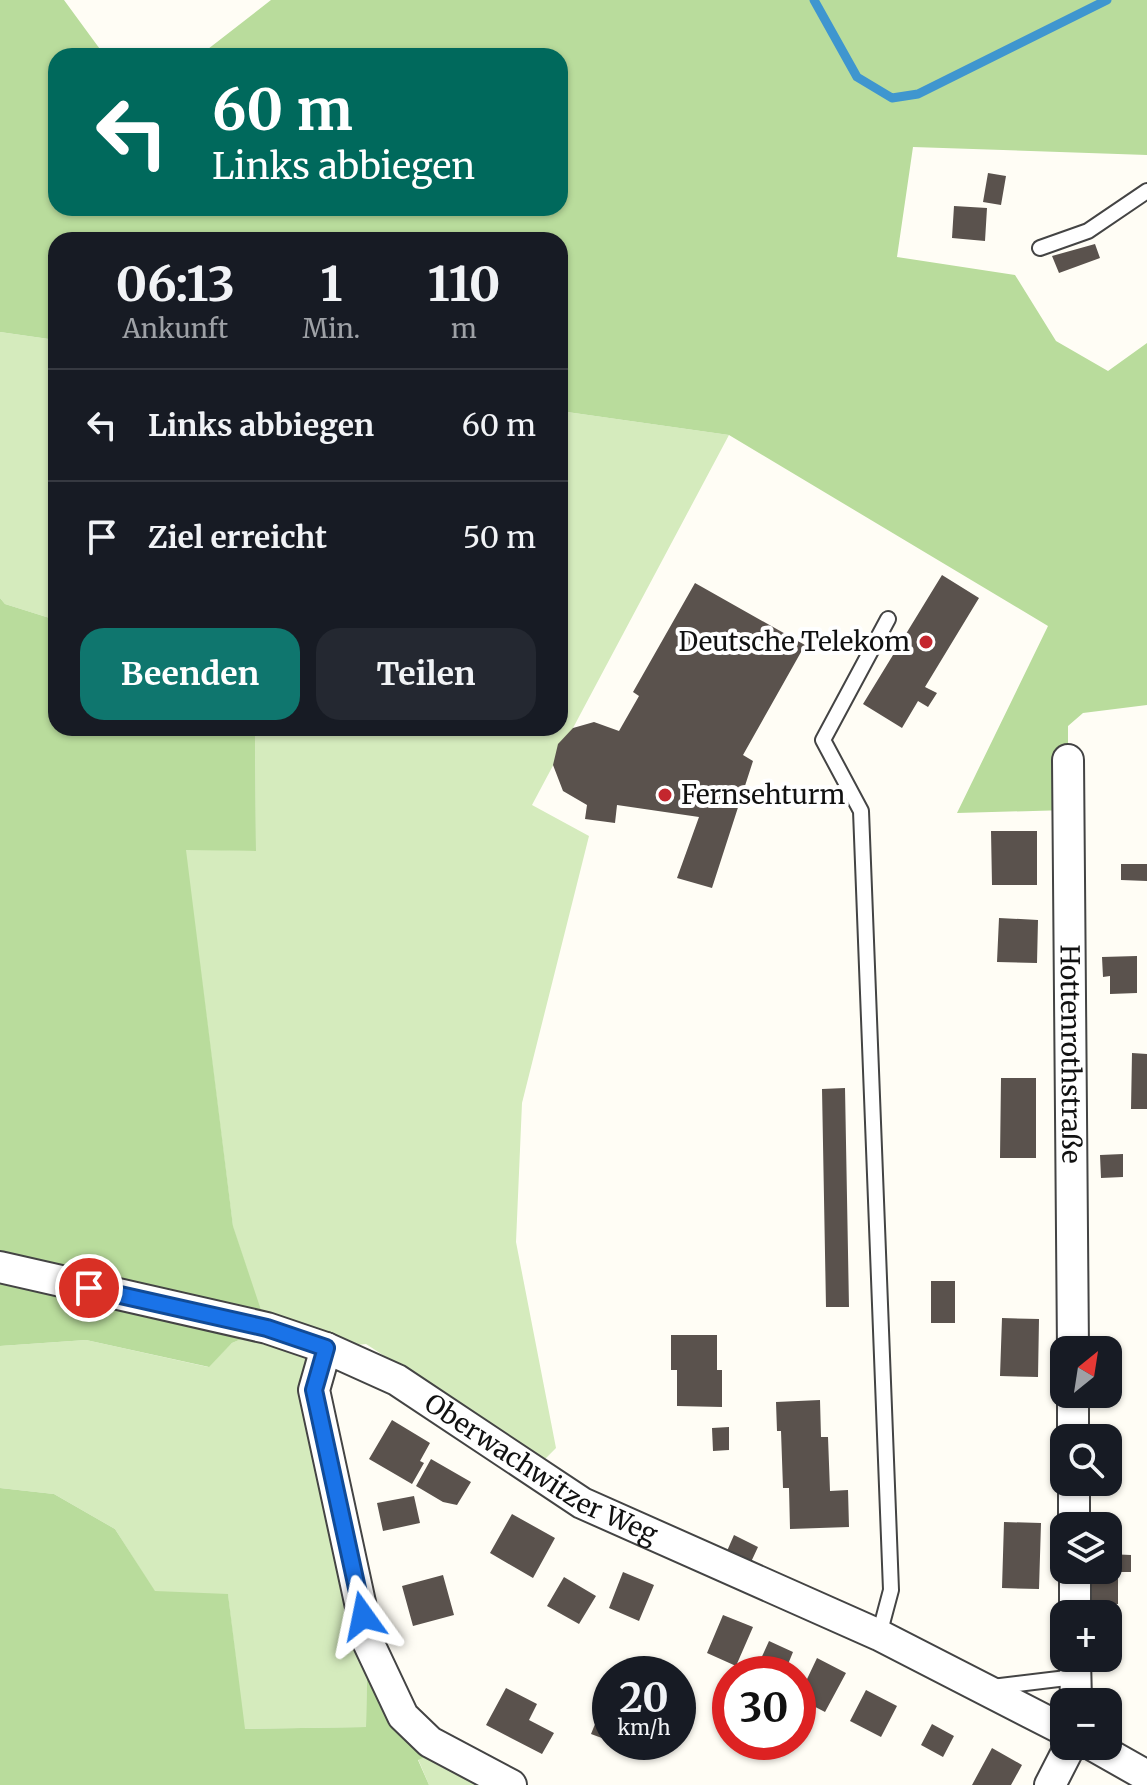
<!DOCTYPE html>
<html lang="de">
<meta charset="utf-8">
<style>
:root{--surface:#171b24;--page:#242831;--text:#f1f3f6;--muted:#9ea1a6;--line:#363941;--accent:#0f766e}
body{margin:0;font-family:Merriweather,serif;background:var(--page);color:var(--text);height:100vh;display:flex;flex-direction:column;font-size:30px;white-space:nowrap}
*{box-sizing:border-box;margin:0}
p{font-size:26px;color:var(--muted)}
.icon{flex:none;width:44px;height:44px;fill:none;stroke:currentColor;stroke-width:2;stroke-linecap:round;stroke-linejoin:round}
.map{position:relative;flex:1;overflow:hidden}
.details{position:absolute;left:48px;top:232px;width:520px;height:504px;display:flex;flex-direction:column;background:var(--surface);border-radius:24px;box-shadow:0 2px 6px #0004}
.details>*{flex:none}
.banner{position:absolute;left:48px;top:48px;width:520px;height:168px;border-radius:24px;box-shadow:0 2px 6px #0004;background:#00695c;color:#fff;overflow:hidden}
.needle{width:52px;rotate:30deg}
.fabs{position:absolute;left:1050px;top:1336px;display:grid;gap:16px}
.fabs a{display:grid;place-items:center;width:72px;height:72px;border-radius:16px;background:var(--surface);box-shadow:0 2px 6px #0004;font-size:40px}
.speed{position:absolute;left:592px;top:1656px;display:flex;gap:16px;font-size:40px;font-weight:700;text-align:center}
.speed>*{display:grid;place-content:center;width:104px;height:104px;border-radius:50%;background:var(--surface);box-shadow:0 2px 6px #0004;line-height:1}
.speed small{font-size:20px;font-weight:400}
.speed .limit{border:12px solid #d22;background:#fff;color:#111}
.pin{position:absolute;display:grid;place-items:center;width:68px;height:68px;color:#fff;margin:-34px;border:4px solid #fff;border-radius:50%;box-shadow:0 2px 8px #0007}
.me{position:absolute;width:88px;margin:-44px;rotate:348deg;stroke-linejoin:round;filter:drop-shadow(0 0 6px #0008)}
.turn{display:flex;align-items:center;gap:28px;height:168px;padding:0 32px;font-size:36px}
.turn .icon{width:104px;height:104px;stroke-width:2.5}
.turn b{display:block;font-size:56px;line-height:68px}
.eta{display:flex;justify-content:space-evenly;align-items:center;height:136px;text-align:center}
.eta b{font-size:48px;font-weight:700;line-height:56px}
.cta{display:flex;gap:16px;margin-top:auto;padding:16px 32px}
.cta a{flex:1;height:92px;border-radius:24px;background:var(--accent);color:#fff;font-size:32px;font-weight:700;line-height:92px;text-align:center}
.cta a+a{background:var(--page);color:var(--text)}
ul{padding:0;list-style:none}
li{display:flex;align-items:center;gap:24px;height:112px;padding:0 32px;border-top:2px solid var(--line)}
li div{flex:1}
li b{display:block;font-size:30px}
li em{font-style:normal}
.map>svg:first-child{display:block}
</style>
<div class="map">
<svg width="1147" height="1785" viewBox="0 0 1147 1785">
<rect width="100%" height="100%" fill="#fffdf5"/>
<path fill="#d5ebbd" d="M 0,332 L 56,340 L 56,620 L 5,604 L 0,598 Z
M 560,411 L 729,435 L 532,805 L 589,836 L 522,1103 L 516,1242 L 556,1448 L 544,1460 L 366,1344 L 326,1348 L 305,1378 L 367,1666 L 366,1727 L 244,1729 L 228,1595 L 155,1592 L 115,1529 L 54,1494 L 0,1488 L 0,1346 L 86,1340 L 208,1367 L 232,1343 L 266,1328 L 233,1227 L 185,849 L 256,851 L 255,728 L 560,728 Z
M 427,1756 L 482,1785 L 429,1785 L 418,1759 Z"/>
<path fill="#b9dc9c" d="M 0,0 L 64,0 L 105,56 L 56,56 L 56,208 L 560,208 L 560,56 L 199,56 L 271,0 L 1147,0 L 1147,155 L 913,147 L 897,257 L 1015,275 L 1056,341 L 1108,371 L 1147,343 L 1147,705 L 1083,713 L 1068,726 L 1068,810 L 957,813 L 1048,626 L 729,435 L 560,411 L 560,240 L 56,240 L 56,340 L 0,332 Z
M 0,598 L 5,604 L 56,620 L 56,728 L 255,728 L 256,851 L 186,850 L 233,1226 L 267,1328 L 232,1343 L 209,1367 L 86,1340 L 0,1346 Z
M 0,1488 L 54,1494 L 115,1529 L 155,1591 L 228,1594 L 245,1729 L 366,1727 L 367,1666 L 427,1756 L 418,1760 L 429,1785 L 0,1785 Z"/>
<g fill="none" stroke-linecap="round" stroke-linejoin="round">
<path stroke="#3f96cf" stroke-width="9" d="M 814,0 L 857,77 L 892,98 L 918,94 L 1107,0"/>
</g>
<path fill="#5a524d" d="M 988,173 L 1006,176 L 1001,205 L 983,202 Z
M 954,206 L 987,208 L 985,241 L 952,238 Z
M 1095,244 L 1100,258 L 1059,273 L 1052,256 Z
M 942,575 L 979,598 L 925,687 L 937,693 L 928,707 L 918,701 L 902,728 L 863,704 Z
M 695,583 L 805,645 L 743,755 L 753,761 L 712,888 L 677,878 L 699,817 L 617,805 L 615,823 L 585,819 L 587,805 L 563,791 L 553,765 L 558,744 L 573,728 L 594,722 L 619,731 L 639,696 L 633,692 Z
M 991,831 L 1037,831 L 1037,885 L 992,885 Z
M 1121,864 L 1147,864 L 1147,881 L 1121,880 Z
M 999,918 L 1038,920 L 1037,963 L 997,962 Z
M 1137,956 L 1137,993 L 1110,994 L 1110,976 L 1103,977 L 1102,957 Z
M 1132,1053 L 1147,1054 L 1147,1109 L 1131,1109 Z
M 1001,1078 L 1036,1078 L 1036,1158 L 1000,1158 Z
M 845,1088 L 849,1307 L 826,1307 L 822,1089 Z
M 1123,1154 L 1123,1177 L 1101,1178 L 1100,1155 Z
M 931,1281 L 955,1281 L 955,1323 L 931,1323 Z
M 1002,1318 L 1039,1319 L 1038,1377 L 1000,1376 Z
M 671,1335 L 717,1335 L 717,1370 L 722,1370 L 722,1407 L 677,1406 L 677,1370 L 671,1370 Z
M 1090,1347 L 1117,1347 L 1118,1392 L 1108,1392 L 1108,1350 L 1090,1350 Z
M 820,1400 L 821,1437 L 828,1437 L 830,1491 L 848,1490 L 849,1527 L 790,1529 L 789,1488 L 783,1488 L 781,1431 L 777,1431 L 776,1402 Z
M 392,1420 L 430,1443 L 420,1461 L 424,1463 L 412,1484 L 369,1459 Z
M 729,1427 L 729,1450 L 713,1451 L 712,1428 Z
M 431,1459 L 471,1482 L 457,1505 L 443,1502 L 416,1486 Z
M 414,1496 L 420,1523 L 383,1531 L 377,1503 Z
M 512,1514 L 555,1538 L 533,1578 L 490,1553 Z
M 1004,1522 L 1041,1523 L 1039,1589 L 1002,1588 Z
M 734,1535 L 758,1547 L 751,1562 L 727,1551 Z
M 1108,1554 L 1131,1555 L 1131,1572 L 1108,1572 Z
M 623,1572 L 654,1585 L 639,1621 L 609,1608 Z
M 443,1575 L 454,1615 L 413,1626 L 402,1586 Z
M 1090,1576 L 1118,1576 L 1118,1604 L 1090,1604 Z
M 564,1577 L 596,1596 L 579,1624 L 547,1606 Z
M 723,1615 L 753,1627 L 736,1666 L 707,1653 Z
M 769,1641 L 793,1652 L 784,1674 L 754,1674 Z
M 817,1658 L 846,1673 L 825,1712 L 798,1698 Z
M 506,1688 L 537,1704 L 529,1720 L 554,1733 L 542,1754 L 486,1725 Z
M 866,1690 L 897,1706 L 881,1737 L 850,1721 Z
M 604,1702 L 610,1704 L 610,1741 L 591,1734 Z
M 932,1724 L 954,1736 L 943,1757 L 921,1745 Z
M 613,1742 L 634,1742 L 631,1749 Z
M 992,1748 L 1022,1765 L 1011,1785 L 972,1785 Z"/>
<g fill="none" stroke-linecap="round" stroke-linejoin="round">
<g stroke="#444" stroke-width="18">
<path id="service" d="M 1040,248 L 1088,231 L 1147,191
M 879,1635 L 891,1590 L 861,811 L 823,740 L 888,619
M 992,1687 L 1075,1677"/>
</g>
<g stroke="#444" stroke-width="34">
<g id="minor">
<path id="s1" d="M 1068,760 L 1073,1350"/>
<path id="s2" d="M 0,1267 L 267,1328 L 326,1348 L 397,1380 L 582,1503 L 879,1635 L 1064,1730"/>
<path d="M 326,1348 L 314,1390 L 369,1644 L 403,1716 L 430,1742 L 511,1785"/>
<path d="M 1073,1394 L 1073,1438"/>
<path d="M 1074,1482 L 1074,1526"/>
<path d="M 1075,1570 L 1075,1614"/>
<path d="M 1075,1658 L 1076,1702"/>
<path d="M 1094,1746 L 1147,1776"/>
<path d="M 1050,1785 L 1070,1746"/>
</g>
</g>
<use href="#service" stroke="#fff" stroke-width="14"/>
<use href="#minor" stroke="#fff" stroke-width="30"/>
</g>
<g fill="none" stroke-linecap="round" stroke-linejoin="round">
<g stroke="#114b97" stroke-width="20">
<path id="route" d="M 89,1288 L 267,1328 L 326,1348 L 314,1390 L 363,1616"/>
</g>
<use href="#route" stroke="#1a73e8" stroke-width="14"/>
</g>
<g fill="#c4262e" stroke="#fff" stroke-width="3">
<circle cx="926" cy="642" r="8"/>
<circle cx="665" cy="795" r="8"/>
</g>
<g text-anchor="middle" stroke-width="8" stroke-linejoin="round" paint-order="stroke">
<g font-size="26" fill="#111" stroke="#fff" text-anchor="end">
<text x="910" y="651">Deutsche Telekom</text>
<text x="681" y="804" text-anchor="start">Fernsehturm</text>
</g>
<g font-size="26" fill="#111" stroke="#fff">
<text dy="9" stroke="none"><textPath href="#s1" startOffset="294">Hottenrothstraße</textPath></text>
<text dy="9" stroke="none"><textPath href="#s2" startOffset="584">Oberwachwitzer Weg</textPath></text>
</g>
</g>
</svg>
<div class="fabs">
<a><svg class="needle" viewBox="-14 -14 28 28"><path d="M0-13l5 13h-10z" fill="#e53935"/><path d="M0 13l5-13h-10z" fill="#9ea1a6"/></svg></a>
<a><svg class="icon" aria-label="search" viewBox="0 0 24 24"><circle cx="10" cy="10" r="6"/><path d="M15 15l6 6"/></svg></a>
<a><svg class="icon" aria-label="layers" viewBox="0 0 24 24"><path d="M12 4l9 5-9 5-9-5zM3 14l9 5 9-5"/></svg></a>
<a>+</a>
<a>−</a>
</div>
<div class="speed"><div>20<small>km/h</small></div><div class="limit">30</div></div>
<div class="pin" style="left:89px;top:1288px;background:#d93025"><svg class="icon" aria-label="arrive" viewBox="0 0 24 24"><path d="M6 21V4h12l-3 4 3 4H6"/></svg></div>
<svg class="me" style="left:363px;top:1616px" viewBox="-20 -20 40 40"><path d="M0-17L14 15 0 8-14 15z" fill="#1a73e8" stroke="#fff" stroke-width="4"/></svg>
<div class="banner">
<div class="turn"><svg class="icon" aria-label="left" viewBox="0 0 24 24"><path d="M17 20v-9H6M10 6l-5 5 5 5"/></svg><div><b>60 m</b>Links abbiegen</div></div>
</div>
<section class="details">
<div class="eta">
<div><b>06:13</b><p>Ankunft</p></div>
<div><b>1</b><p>Min.</p></div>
<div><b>110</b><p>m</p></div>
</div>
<ul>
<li><svg class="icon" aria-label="left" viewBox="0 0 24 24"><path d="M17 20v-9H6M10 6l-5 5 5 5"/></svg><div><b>Links abbiegen</b></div><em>60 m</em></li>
<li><svg class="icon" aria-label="arrive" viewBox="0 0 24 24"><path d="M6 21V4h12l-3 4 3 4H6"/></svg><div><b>Ziel erreicht</b></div><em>50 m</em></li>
</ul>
<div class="cta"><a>Beenden</a><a>Teilen</a></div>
</section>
</div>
